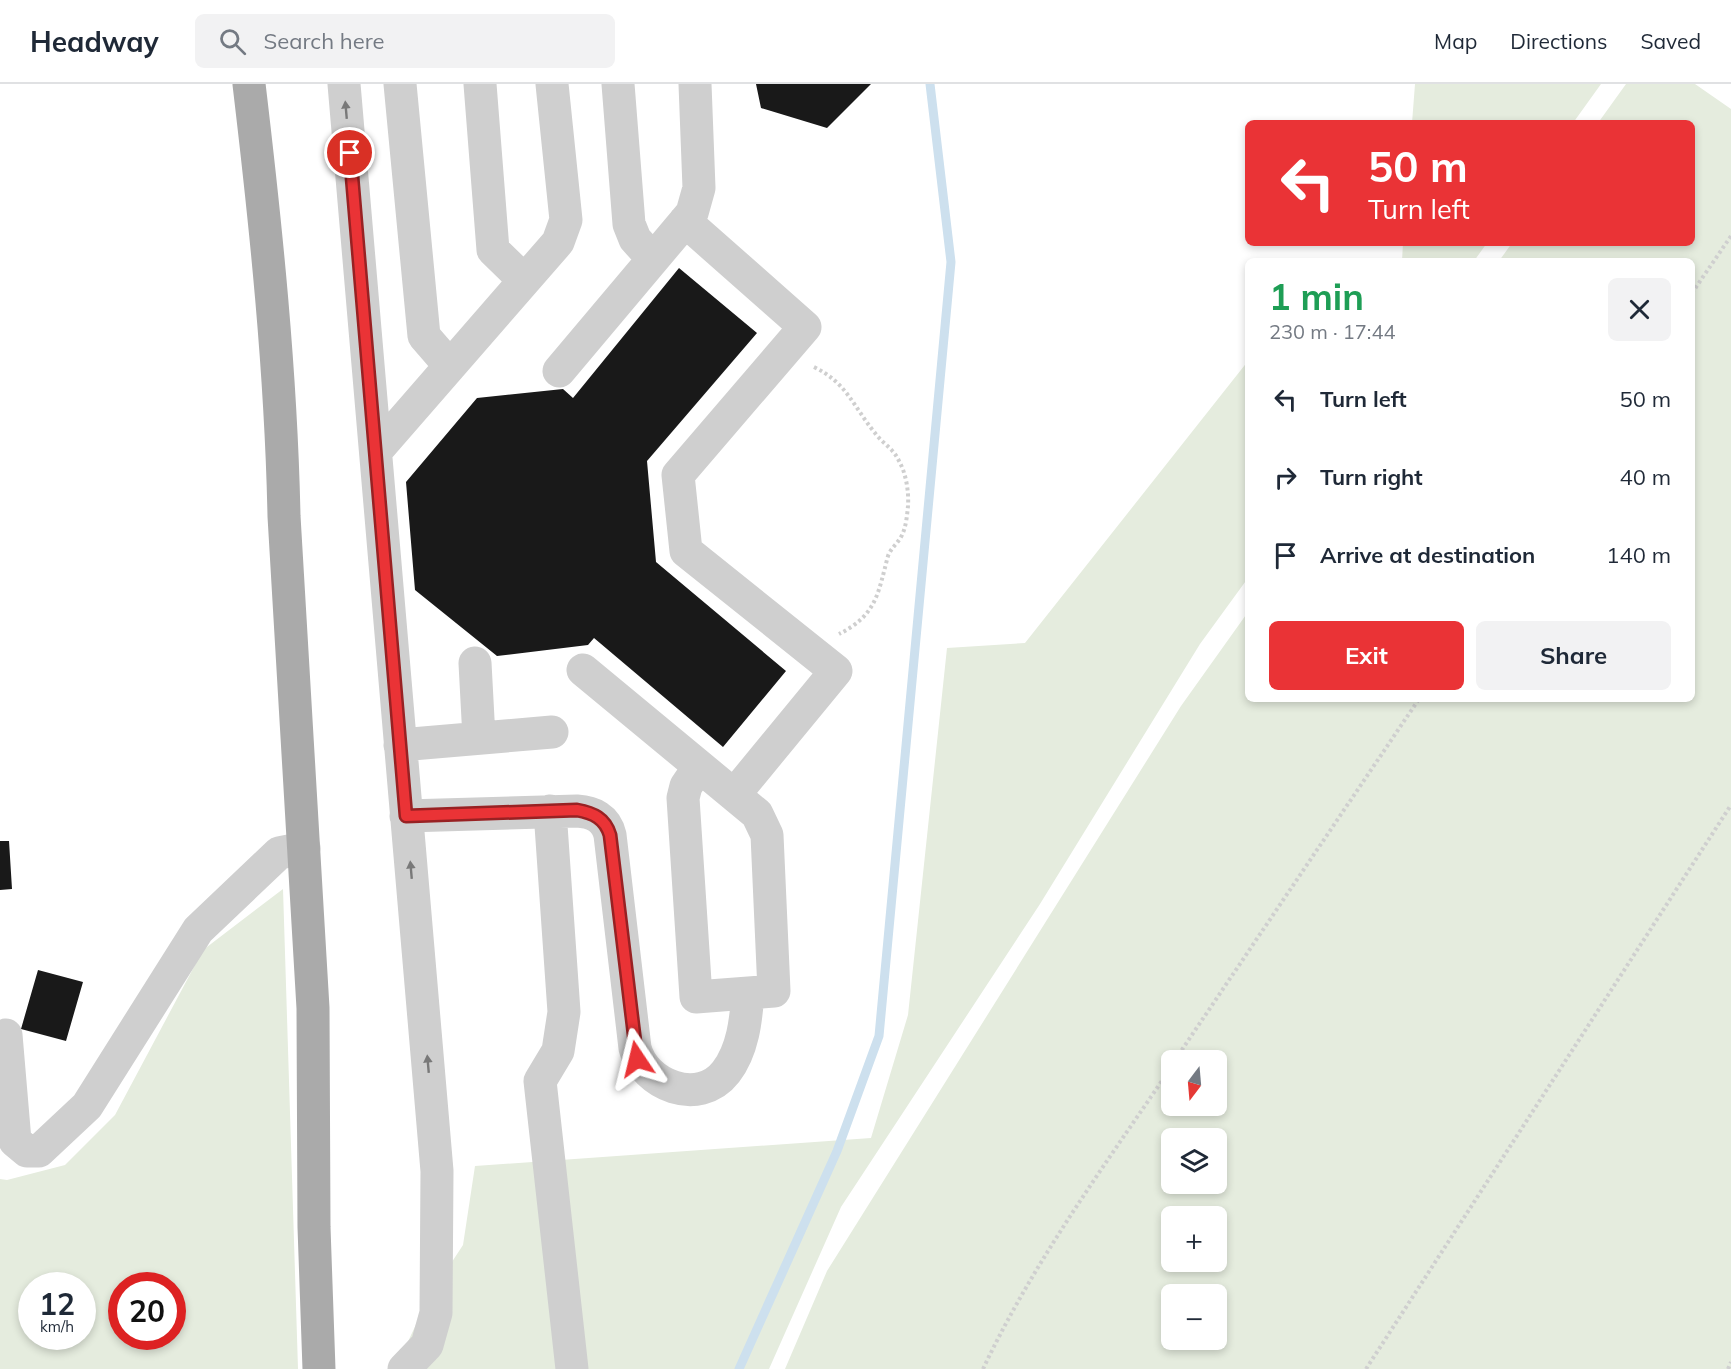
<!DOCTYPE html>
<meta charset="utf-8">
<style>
:root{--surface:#fff;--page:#f2f2f3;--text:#1f2937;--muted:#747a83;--line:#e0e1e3;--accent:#ea3336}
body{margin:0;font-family:Mulish,sans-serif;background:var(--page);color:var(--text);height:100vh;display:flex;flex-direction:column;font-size:22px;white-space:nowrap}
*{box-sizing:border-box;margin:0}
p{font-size:20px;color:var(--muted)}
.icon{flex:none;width:33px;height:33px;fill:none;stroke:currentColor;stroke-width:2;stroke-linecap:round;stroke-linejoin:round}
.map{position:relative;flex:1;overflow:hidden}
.details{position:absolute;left:1245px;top:174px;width:450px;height:444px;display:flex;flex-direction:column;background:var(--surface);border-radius:9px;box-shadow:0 3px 9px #0003}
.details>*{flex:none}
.hud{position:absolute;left:1245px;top:36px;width:450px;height:126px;border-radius:9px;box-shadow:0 3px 9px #0003;background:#ea3336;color:#fff;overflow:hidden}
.needle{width:39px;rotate:196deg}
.fabs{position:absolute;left:1161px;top:966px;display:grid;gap:12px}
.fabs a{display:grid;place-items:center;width:66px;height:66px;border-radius:9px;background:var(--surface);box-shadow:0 3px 9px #0003;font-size:30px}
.speed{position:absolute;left:18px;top:1188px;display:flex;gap:12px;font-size:30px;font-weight:700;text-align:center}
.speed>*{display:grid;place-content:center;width:78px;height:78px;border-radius:50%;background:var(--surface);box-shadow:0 3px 9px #0003;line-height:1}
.speed small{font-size:15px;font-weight:400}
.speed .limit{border:9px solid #d22;background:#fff;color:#111}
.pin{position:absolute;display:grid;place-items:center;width:51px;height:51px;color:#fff;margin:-26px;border:3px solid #fff;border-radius:50%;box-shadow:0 2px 6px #0007}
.me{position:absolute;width:66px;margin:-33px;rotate:350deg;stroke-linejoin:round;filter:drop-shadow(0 0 4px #0008)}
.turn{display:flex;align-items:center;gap:21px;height:126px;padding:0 24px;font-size:27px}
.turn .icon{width:78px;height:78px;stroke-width:2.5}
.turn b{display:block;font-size:42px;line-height:51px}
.round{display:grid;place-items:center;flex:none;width:63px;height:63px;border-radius:9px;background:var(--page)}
.head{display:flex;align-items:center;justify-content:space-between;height:102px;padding:0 24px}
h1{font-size:36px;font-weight:700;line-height:45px;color:#1e9e55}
.cta{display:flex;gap:12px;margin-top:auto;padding:12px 24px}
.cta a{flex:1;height:69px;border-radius:9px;background:var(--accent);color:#fff;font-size:24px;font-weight:700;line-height:69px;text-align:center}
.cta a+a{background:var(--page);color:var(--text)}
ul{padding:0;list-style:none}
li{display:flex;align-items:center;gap:18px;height:78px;padding:0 24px}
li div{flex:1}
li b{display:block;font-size:22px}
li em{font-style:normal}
header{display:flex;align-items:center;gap:36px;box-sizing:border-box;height:84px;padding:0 30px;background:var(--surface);border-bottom:2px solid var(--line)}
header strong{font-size:28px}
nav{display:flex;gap:33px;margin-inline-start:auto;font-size:21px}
.search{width:420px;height:54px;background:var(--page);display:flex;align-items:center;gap:15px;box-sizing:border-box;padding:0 21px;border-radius:9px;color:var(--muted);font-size:22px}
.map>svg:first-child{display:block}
</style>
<header>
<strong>Headway</strong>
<div class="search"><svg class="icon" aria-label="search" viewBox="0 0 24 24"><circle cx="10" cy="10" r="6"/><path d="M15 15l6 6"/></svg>Search here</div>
<nav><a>Map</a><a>Directions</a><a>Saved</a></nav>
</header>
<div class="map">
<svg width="1731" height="1285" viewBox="0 0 1731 1285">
<rect width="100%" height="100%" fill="#fff"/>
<path fill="#e5ecde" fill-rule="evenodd" d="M 1415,0 L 1601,0 L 1573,39 L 1412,39 Z
M 1626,0 L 1695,0 L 1731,25 L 1731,1285 L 785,1285 L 827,1187 L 1181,622 L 1248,528 L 1248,615 L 1692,615 L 1692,177 L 1499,177 L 1512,159 L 1692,159 L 1692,39 L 1598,39 ZM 1172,976 L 1216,976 L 1216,1022 L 1172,1022 ZM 1172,1054 L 1216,1054 L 1216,1100 L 1172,1100 ZM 1172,1132 L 1216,1132 L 1216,1178 L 1172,1178 ZM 1172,1210 L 1216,1210 L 1216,1256 L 1172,1256 Z
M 1403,159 L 1487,159 L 1474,177 L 1402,177 Z
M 1248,277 L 1248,494 L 1200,560 L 1040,820 L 841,1123 L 769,1285 L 395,1285 L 429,1213 L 463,1161 L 475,1082 L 871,1054 L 908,931 L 947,564 L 1025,559 Z
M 283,805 L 298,1285 L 0,1285 L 0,1095 L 7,1096 L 65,1081 L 115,1031 L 203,866 ZM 32,1202 L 82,1202 L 82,1252 L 32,1252 ZM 122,1202 L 172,1202 L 172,1252 L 122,1252 Z"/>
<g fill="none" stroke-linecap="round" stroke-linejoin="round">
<path stroke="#cde0ee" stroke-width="9" d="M 739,1285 L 837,1067 L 879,952 L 951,178 L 930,0"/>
</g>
<path fill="#191919" d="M 756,0 L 871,0 L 827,44 L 761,24 Z
M 679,184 L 757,249 L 647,377 L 656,478 L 786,587 L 723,663 L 594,554 L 588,561 L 497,572 L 415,506 L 406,398 L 477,314 L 563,305 L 573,314 Z
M 0,757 L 9,757 L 12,805 L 0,806 Z
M 38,886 L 83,898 L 66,957 L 21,945 Z"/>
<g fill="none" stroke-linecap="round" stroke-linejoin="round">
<path stroke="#cfcfcf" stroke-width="4" stroke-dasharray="3 3" stroke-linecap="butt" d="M 1692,209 L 1731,152
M 814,283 C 847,299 853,322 875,349 C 882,359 894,365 899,377 C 906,389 909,408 908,422 C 907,432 906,444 901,453 C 897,460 891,464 888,472 C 878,509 877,531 839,550
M 1175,976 L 1419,615
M 983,1285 C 1034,1177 1105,1081 1172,982
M 1366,1285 L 1731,721
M 1728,1285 L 1731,1278"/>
<path stroke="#cfcfcf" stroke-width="33" d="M 344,0 L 437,1087 L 436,1229 L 427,1261 L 404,1285
M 400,0 L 424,252 L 450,282
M 480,0 L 493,166 L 524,196
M 618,0 L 629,140 L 635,155 L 653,175
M 685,137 L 805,243 L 678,391 L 686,467 L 836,587 L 734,711
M 559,287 L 692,129 L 699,104 L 695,0
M 377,366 L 558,158 L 566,136 L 552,0
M 475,579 L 479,654
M 583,586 L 757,730 L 767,751 L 774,907 L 696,913 L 683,714 L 686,702 L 699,683
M 400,661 L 552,648
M 550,727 L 564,928 L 558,967 L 540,997 L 572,1285
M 406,732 L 577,727 C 593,728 606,734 610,751 L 635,964 C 644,1001 699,1023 726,988 C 743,966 746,936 748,909
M 6,951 L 15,1057 L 27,1067 L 39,1067 L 87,1022 L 198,846 L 279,769 L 304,764"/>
<path stroke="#aaa" stroke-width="33" d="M 249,0 C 266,143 281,288 284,432 L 313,924 L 314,1143 L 319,1285"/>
</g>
<defs><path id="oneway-solid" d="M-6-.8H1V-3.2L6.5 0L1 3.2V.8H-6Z" transform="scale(1.5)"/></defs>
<g fill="#797979">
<use href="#oneway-solid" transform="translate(346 26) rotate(-95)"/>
<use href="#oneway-solid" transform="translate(411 786) rotate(-95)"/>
<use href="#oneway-solid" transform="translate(428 980) rotate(-95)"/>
</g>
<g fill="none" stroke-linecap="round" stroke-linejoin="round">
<g stroke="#982123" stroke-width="15">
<path id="route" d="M 350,69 L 406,732 L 577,726 C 593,729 605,734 610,751 L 637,975"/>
</g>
<use href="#route" stroke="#ea3336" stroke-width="10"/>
</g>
</svg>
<div class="fabs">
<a><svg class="needle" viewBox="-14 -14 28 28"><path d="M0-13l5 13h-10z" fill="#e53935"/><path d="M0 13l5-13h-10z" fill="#747a83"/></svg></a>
<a><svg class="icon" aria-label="layers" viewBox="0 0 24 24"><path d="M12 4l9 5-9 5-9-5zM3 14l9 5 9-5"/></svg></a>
<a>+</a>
<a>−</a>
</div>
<div class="speed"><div>12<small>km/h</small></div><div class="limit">20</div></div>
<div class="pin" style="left:350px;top:69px;background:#d93025"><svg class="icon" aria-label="arrive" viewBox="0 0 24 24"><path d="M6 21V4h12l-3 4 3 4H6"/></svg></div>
<svg class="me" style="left:637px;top:975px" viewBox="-20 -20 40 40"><path d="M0-17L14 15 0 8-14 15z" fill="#ea3336" stroke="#fff" stroke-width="4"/></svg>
<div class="hud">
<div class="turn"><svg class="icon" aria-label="left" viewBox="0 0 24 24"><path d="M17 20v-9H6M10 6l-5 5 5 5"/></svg><div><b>50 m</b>Turn left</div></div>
</div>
<section class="details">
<div class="head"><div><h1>1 min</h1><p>230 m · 17:44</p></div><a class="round"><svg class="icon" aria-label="close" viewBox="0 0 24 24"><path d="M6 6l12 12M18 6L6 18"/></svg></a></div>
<ul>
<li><svg class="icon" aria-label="left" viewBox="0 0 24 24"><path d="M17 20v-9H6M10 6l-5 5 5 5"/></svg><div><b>Turn left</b></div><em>50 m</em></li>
<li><svg class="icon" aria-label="right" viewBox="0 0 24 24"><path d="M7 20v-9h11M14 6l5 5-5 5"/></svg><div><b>Turn right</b></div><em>40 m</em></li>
<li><svg class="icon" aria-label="arrive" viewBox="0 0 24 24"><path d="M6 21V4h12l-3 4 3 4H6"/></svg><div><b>Arrive at destination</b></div><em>140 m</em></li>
</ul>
<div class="cta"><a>Exit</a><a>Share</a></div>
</section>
</div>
